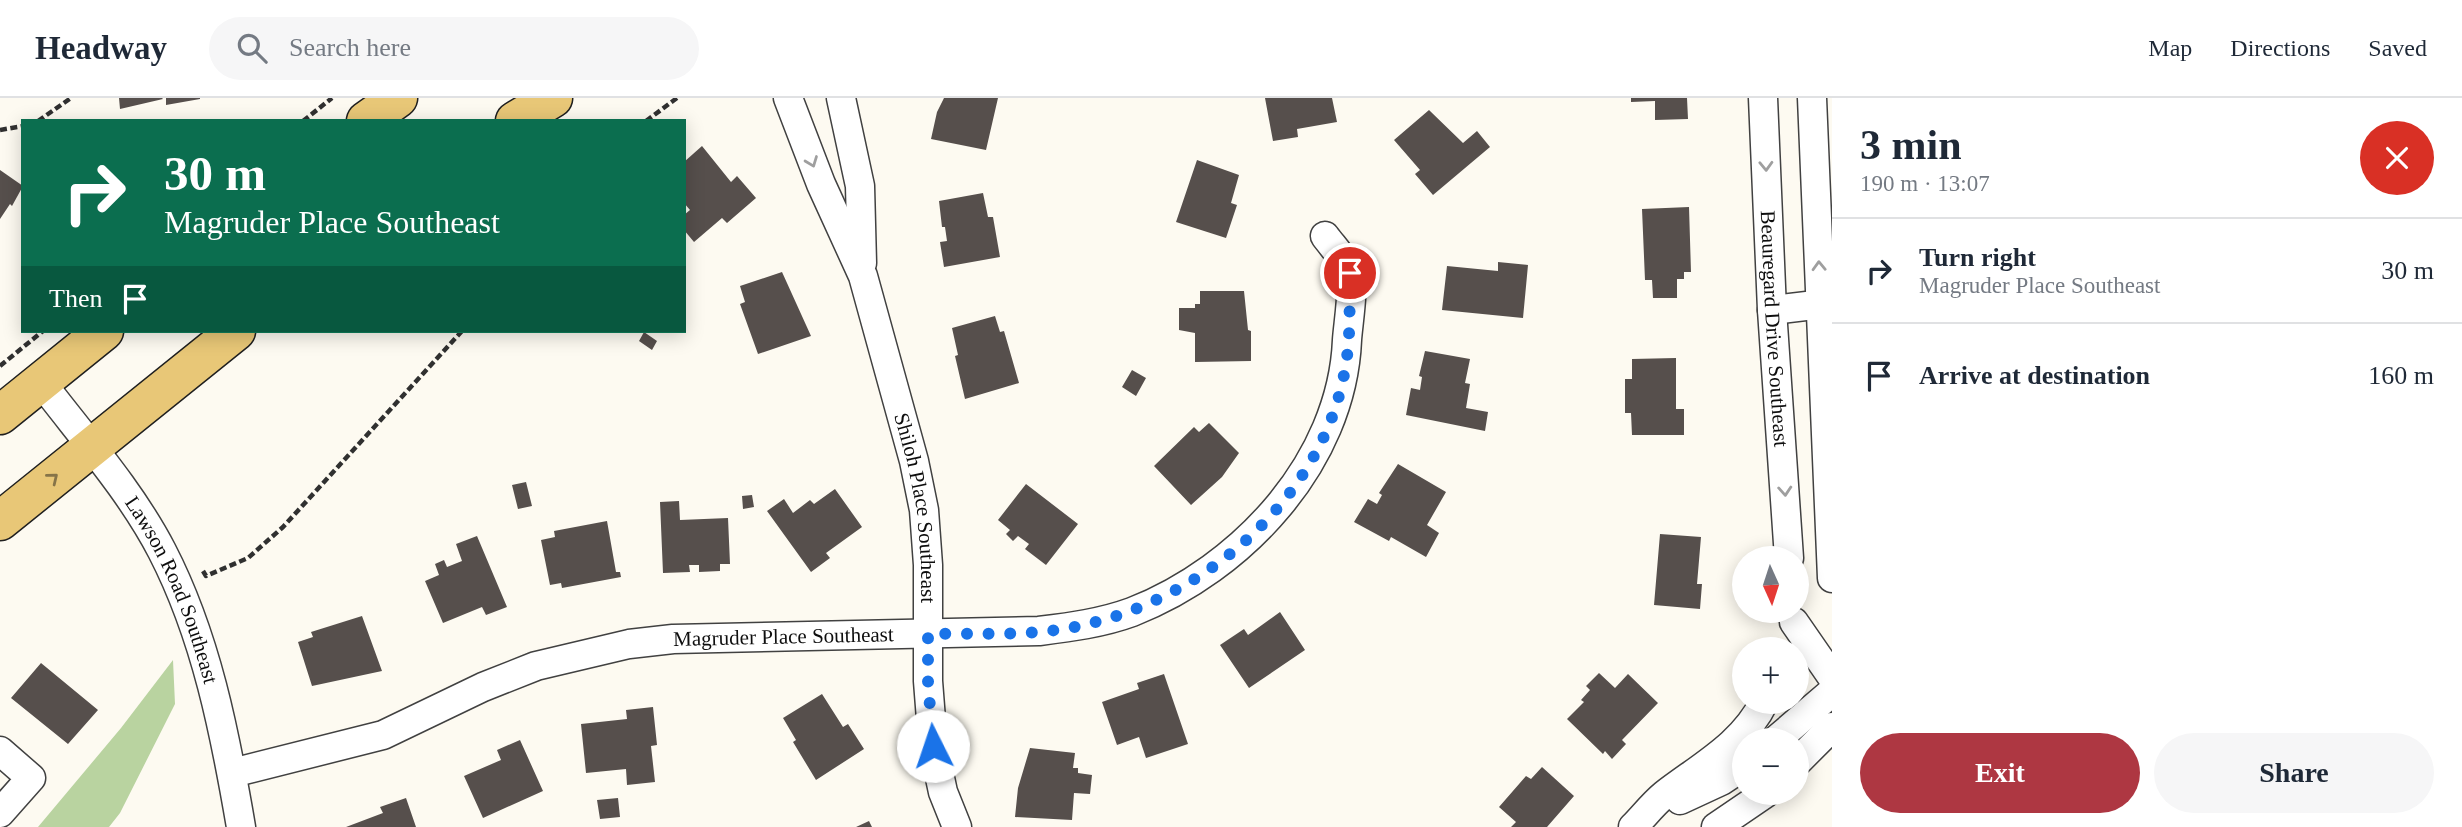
<!DOCTYPE html>
<meta charset="utf-8">
<style>
:root{--surface:#fff;--page:#f6f6f7;--text:#1f2937;--muted:#747a83;--line:#e0e1e3;--accent:#ae3742}
body{margin:0;font-family:Georgia,serif;background:var(--page);color:var(--text);height:100vh;display:flex;flex-direction:column;font-size:26px;white-space:nowrap}
*{box-sizing:border-box;margin:0}
p{font-size:23px;color:var(--muted)}
.icon{flex:none;width:38px;height:38px;fill:none;stroke:currentColor;stroke-width:2;stroke-linecap:round;stroke-linejoin:round}
.map{position:relative;flex:1;overflow:hidden}
.drawer{display:flex;flex-direction:column;background:var(--surface);width:630px}
.drawer>*{flex:none}
.guide{position:absolute;left:21px;top:21px;width:665px;height:214px;border-radius:0px;box-shadow:0 4px 18px #0003;background:#0b6e4f;color:#fff;overflow:hidden}
.needle{width:46px;rotate:177deg}
.buttons{position:absolute;left:1732px;top:448px;display:grid;gap:14px}
.buttons a{display:grid;place-items:center;width:77px;height:77px;border-radius:50%;background:var(--surface);box-shadow:0 4px 18px #0003;font-size:35px}
.pin{position:absolute;display:grid;place-items:center;width:60px;height:60px;color:#fff;margin:-30px;border:4px solid #fff;border-radius:50%;box-shadow:0 2px 7px #0007}
.me{position:absolute;width:77px;margin:-38px;rotate:356deg;stroke-linejoin:round;filter:drop-shadow(0 0 5px #0008)}
.turn{display:flex;align-items:center;gap:24px;height:147px;padding:0 28px;font-size:32px}
.turn .icon{width:91px;height:91px;stroke-width:2.5}
.turn b{display:block;font-size:49px;line-height:60px}
.then{display:flex;align-items:center;height:66px;padding:0 28px;background:#0003;gap:14px;font-size:26px}
.round{display:grid;place-items:center;flex:none;width:74px;height:74px;border-radius:37px;background:var(--page)}
.overview{display:flex;align-items:center;justify-content:space-between;height:119px;padding:0 28px}
h1{font-size:42px;font-weight:700;line-height:52px}
.primary-button{display:flex;gap:14px;margin-top:auto;padding:14px 28px}
.primary-button a{flex:1;height:80px;border-radius:42px;background:var(--accent);color:#fff;font-size:28px;font-weight:700;line-height:80px;text-align:center}
.primary-button a+a{background:var(--page);color:var(--text)}
ul{padding:0;list-style:none}
li{display:flex;align-items:center;gap:21px;height:105px;padding:0 28px;border-top:2px solid var(--line)}
li div{flex:1}
li b{display:block;font-size:26px}
li em{font-style:normal}
header{display:flex;align-items:center;gap:42px;box-sizing:border-box;height:98px;padding:0 35px;background:var(--surface);border-bottom:2px solid var(--line)}
header strong{font-size:33px}
nav{display:flex;gap:38px;margin-inline-start:auto;font-size:24px}
.search{width:490px;height:63px;background:var(--page);display:flex;align-items:center;gap:18px;box-sizing:border-box;padding:0 24px;border-radius:38px;color:var(--muted);font-size:26px}
main{display:flex;flex:1;min-height:0}
.map>svg:first-child{display:block}
</style>
<header>
<strong>Headway</strong>
<div class="search"><svg class="icon" aria-label="search" viewBox="0 0 24 24"><circle cx="10" cy="10" r="6"/><path d="M15 15l6 6"/></svg>Search here</div>
<nav><a>Map</a><a>Directions</a><a>Saved</a></nav>
</header>
<main>
<div class="map">
<svg width="1832" height="729" viewBox="0 0 1832 729">
<rect width="100%" height="100%" fill="#fdfaf1"/>
<path fill="#b9d3a0" d="M 173,562 L 175,606 L 120,715 L 109,729 L 38,729 L 121,630 Z"/>
<path fill="#564f4c" d="M 119,0 L 162,0 L 163,1 L 120,11 Z
M 166,0 L 200,0 L 200,1 L 166,7 Z
M 944,0 L 998,0 L 986,52 L 931,41 L 937,14 Z
M 1265,0 L 1332,0 L 1337,24 L 1297,31 L 1298,39 L 1273,43 Z
M 1631,0 L 1687,0 L 1688,21 L 1655,22 L 1655,3 L 1631,4 Z
M 1429,12 L 1463,45 L 1477,33 L 1490,49 L 1433,97 L 1415,76 L 1420,72 L 1394,42 Z
M 702,48 L 731,84 L 737,78 L 756,100 L 727,125 L 722,120 L 694,144 L 684,132 L 684,117 L 690,112 L 684,105 L 684,64 Z
M 1197,62 L 1239,77 L 1231,105 L 1237,107 L 1226,140 L 1176,124 Z
M 0,72 L 23,88 L 12,108 L 10,106 L 0,121 Z
M 983,95 L 988,119 L 993,119 L 1000,159 L 944,169 L 940,144 L 947,143 L 945,129 L 942,129 L 939,103 Z
M 1689,109 L 1691,174 L 1684,174 L 1684,181 L 1677,181 L 1677,200 L 1653,200 L 1652,182 L 1645,182 L 1642,111 Z
M 1498,164 L 1528,167 L 1523,220 L 1442,212 L 1447,168 L 1498,173 Z
M 782,174 L 811,238 L 758,256 L 740,206 L 745,204 L 740,188 Z
M 1200,193 L 1244,193 L 1248,232 L 1251,233 L 1251,263 L 1195,264 L 1195,235 L 1179,232 L 1179,210 L 1195,210 L 1195,206 L 1200,206 Z
M 995,218 L 1000,234 L 1004,233 L 1019,285 L 965,301 L 955,258 L 958,257 L 952,230 Z
M 644,234 L 657,243 L 652,252 L 639,243 Z
M 1425,253 L 1470,261 L 1465,285 L 1470,286 L 1466,310 L 1488,314 L 1485,333 L 1406,317 L 1411,290 L 1420,292 L 1422,279 L 1419,278 Z
M 1676,260 L 1676,311 L 1684,311 L 1684,337 L 1632,337 L 1631,315 L 1625,315 L 1625,281 L 1632,281 L 1632,261 Z
M 1132,272 L 1146,280 L 1136,298 L 1122,289 Z
M 1209,325 L 1239,355 L 1222,379 L 1191,407 L 1154,368 L 1194,329 L 1199,334 Z
M 1398,366 L 1446,394 L 1427,427 L 1439,435 L 1426,459 L 1391,439 L 1389,443 L 1354,424 L 1368,401 L 1377,406 L 1382,397 L 1379,395 Z
M 526,384 L 532,408 L 518,411 L 512,387 Z
M 1026,386 L 1078,426 L 1046,467 L 1025,451 L 1029,446 L 1018,438 L 1013,443 L 1006,436 L 1010,432 L 998,422 Z
M 835,391 L 862,429 L 826,455 L 830,460 L 811,474 L 767,413 L 784,401 L 793,415 L 810,402 L 814,406 Z
M 752,397 L 754,409 L 743,411 L 742,398 Z
M 679,403 L 680,422 L 728,420 L 730,466 L 720,466 L 720,473 L 699,474 L 699,467 L 689,467 L 690,474 L 663,475 L 660,404 Z
M 607,423 L 616,474 L 620,474 L 621,479 L 562,490 L 561,485 L 550,487 L 541,442 L 555,439 L 554,433 Z
M 1660,436 L 1701,439 L 1697,486 L 1702,486 L 1700,511 L 1654,507 Z
M 477,438 L 507,509 L 486,517 L 482,509 L 443,525 L 425,483 L 439,477 L 435,466 L 444,462 L 447,469 L 462,463 L 456,446 Z
M 1280,514 L 1305,552 L 1249,590 L 1220,547 L 1244,531 L 1248,537 Z
M 362,518 L 382,573 L 312,588 L 298,544 L 313,539 L 311,534 Z
M 41,565 L 98,612 L 68,646 L 11,600 Z
M 1599,575 L 1615,590 L 1628,576 L 1658,605 L 1622,642 L 1626,646 L 1612,661 L 1605,653 L 1603,656 L 1567,621 L 1584,604 L 1581,602 L 1590,592 L 1586,588 Z
M 1164,576 L 1188,646 L 1146,660 L 1139,639 L 1117,647 L 1102,604 L 1139,591 L 1137,585 Z
M 822,596 L 843,629 L 848,626 L 864,651 L 816,682 L 793,644 L 796,642 L 783,620 Z
M 653,609 L 657,647 L 651,648 L 655,684 L 627,687 L 626,671 L 586,675 L 581,626 L 627,621 L 626,612 Z
M 520,642 L 543,693 L 483,720 L 464,678 L 501,662 L 497,652 Z
M 1030,650 L 1075,655 L 1073,670 L 1078,670 L 1078,675 L 1092,677 L 1090,696 L 1074,695 L 1072,722 L 1015,719 L 1018,690 Z
M 1542,669 L 1574,698 L 1547,729 L 1511,729 L 1516,724 L 1499,709 L 1526,678 L 1531,681 Z
M 406,700 L 416,729 L 346,729 L 383,715 L 380,709 Z
M 618,700 L 620,719 L 600,721 L 597,702 Z
M 869,723 L 872,729 L 856,729 Z"/>
<g fill="none" stroke-linecap="round" stroke-linejoin="round">
<g stroke="#414141" stroke-width="31">
<g id="street">
<path id="s1" d="M 788,0 L 821,86 L 863,178 L 914,363 L 924,412 L 928,467 L 928,583 L 933,647 L 943,694 L 957,729"/>
<path d="M 841,0 L 860,88 L 862,165"/>
<path id="s2" d="M 1763,0 L 1772,212 L 1789,460"/>
<path d="M 1812,0 L 1832,480"/>
<path d="M 1772,212 L 1832,205"/>
<path id="s3" d="M 41,284 C 82,338 131,393 162,453 C 206,538 225,635 241,729"/>
<path d="M 1794,524 L 1832,579"/>
<path d="M 1776,642 L 1832,594"/>
<path d="M 0,653 L 31,680 L 0,715"/>
<path d="M 1797,664 L 1832,629"/>
<path id="s4" d="M 232,675 L 383,637 L 483,589 L 536,568 L 629,546 L 673,541 L 1039,533 C 1071,529 1102,525 1132,514 C 1242,471 1342,364 1347,242 C 1348,226 1355,186 1349,173 C 1345,161 1333,149 1325,138"/>
<path d="M 1680,702 L 1721,683 L 1745,667"/>
<path d="M 1633,729 C 1643,719 1653,706 1664,697 C 1700,669 1743,647 1764,604"/>
<path d="M 1716,729 L 1766,695"/>
</g>
</g>
<g stroke="#1f1f1f" stroke-width="41">
<path id="primary" d="M 366,23 L 398,0
M 515,23 L 553,0
M 0,317 L 104,233
M 0,423 L 236,233"/>
</g>
<path stroke="#303030" stroke-width="4.5" stroke-dasharray="7 3.5" stroke-linecap="butt" d="M 38,23 L 71,0
M 303,23 L 332,0
M 646,23 L 677,0
M 0,32 L 23,28
M 0,268 L 43,233
M 203,473 L 206,478 L 248,460 L 283,429 L 462,233"/>
<use href="#street" stroke="#fff" stroke-width="28"/>
<use href="#primary" stroke="#e8c777" stroke-width="38"/>
</g>
<defs><path id="oneway-chevron" d="M-2-3.5L2.5 0L-2 3.5" fill="none" stroke-width="1.6" stroke-linecap="round" stroke-linejoin="round" transform="scale(1.75)"/></defs>
<g stroke="#9f9f9f">
<use href="#oneway-chevron" transform="translate(812 64) rotate(69)"/>
<use href="#oneway-chevron" transform="translate(1766 68) rotate(88)"/>
<use href="#oneway-chevron" transform="translate(1819 168) rotate(-92)"/>
<use href="#oneway-chevron" transform="translate(1785 393) rotate(86)"/>
</g>
<use stroke="#867448" href="#oneway-chevron" transform="translate(53 380) rotate(-39)"/>
<g fill="none" stroke-linecap="round" stroke-linejoin="round">
<path stroke="#1a73e8" stroke-width="12" stroke-dasharray="0 21.6" d="M 933,648 L 928,583 L 928,536 C 980,535 1037,539 1088,526 C 1210,497 1327,395 1346,265 C 1351,236 1349,204 1350,175"/>
</g>
<g text-anchor="middle" stroke-width="7" stroke-linejoin="round" paint-order="stroke">
<g font-size="21" fill="#0e0e0e" stroke="#fff">
<text dy="7" stroke="none"><textPath href="#s2" startOffset="231">Beauregard Drive Southeast</textPath></text>
<text dy="7" stroke="none"><textPath href="#s1" startOffset="432">Shiloh Place Southeast</textPath></text>
<text dy="7" stroke="none"><textPath href="#s3" startOffset="248">Lawson Road Southeast</textPath></text>
<text dy="7" stroke="none"><textPath href="#s4" startOffset="574">Magruder Place Southeast</textPath></text>
</g>
</g>
</svg>
<div class="buttons">
<a><svg class="needle" viewBox="-14 -14 28 28"><path d="M0-13l5 13h-10z" fill="#e53935"/><path d="M0 13l5-13h-10z" fill="#747a83"/></svg></a>
<a>+</a>
<a>−</a>
</div>
<div class="pin" style="left:1350px;top:175px;background:#d93025"><svg class="icon" aria-label="arrive" viewBox="0 0 24 24"><path d="M6 21V4h12l-3 4 3 4H6"/></svg></div>
<svg class="me" style="left:933px;top:648px" viewBox="-20 -20 40 40"><circle r="19" fill="#fff"/><path d="M0-13L10 11 0 6-10 11z" fill="#1a73e8"/></svg>
<div class="guide">
<div class="turn"><svg class="icon" aria-label="right" viewBox="0 0 24 24"><path d="M7 20v-9h11M14 6l5 5-5 5"/></svg><div><b>30 m</b>Magruder Place Southeast</div></div>
<div class="then">Then<svg class="icon" aria-label="arrive" viewBox="0 0 24 24"><path d="M6 21V4h12l-3 4 3 4H6"/></svg></div>
</div>
</div>
<section class="drawer">
<div class="overview"><div><h1>3 min</h1><p>190 m · 13:07</p></div><a class="round" style="background:#d93025;color:#fff"><svg class="icon" aria-label="close" viewBox="0 0 24 24"><path d="M6 6l12 12M18 6L6 18"/></svg></a></div>
<ul>
<li><svg class="icon" aria-label="right" viewBox="0 0 24 24"><path d="M7 20v-9h11M14 6l5 5-5 5"/></svg><div><b>Turn right</b><p>Magruder Place Southeast</p></div><em>30 m</em></li>
<li><svg class="icon" aria-label="arrive" viewBox="0 0 24 24"><path d="M6 21V4h12l-3 4 3 4H6"/></svg><div><b>Arrive at destination</b></div><em>160 m</em></li>
</ul>
<div class="primary-button"><a>Exit</a><a>Share</a></div>
</section>
</main>
